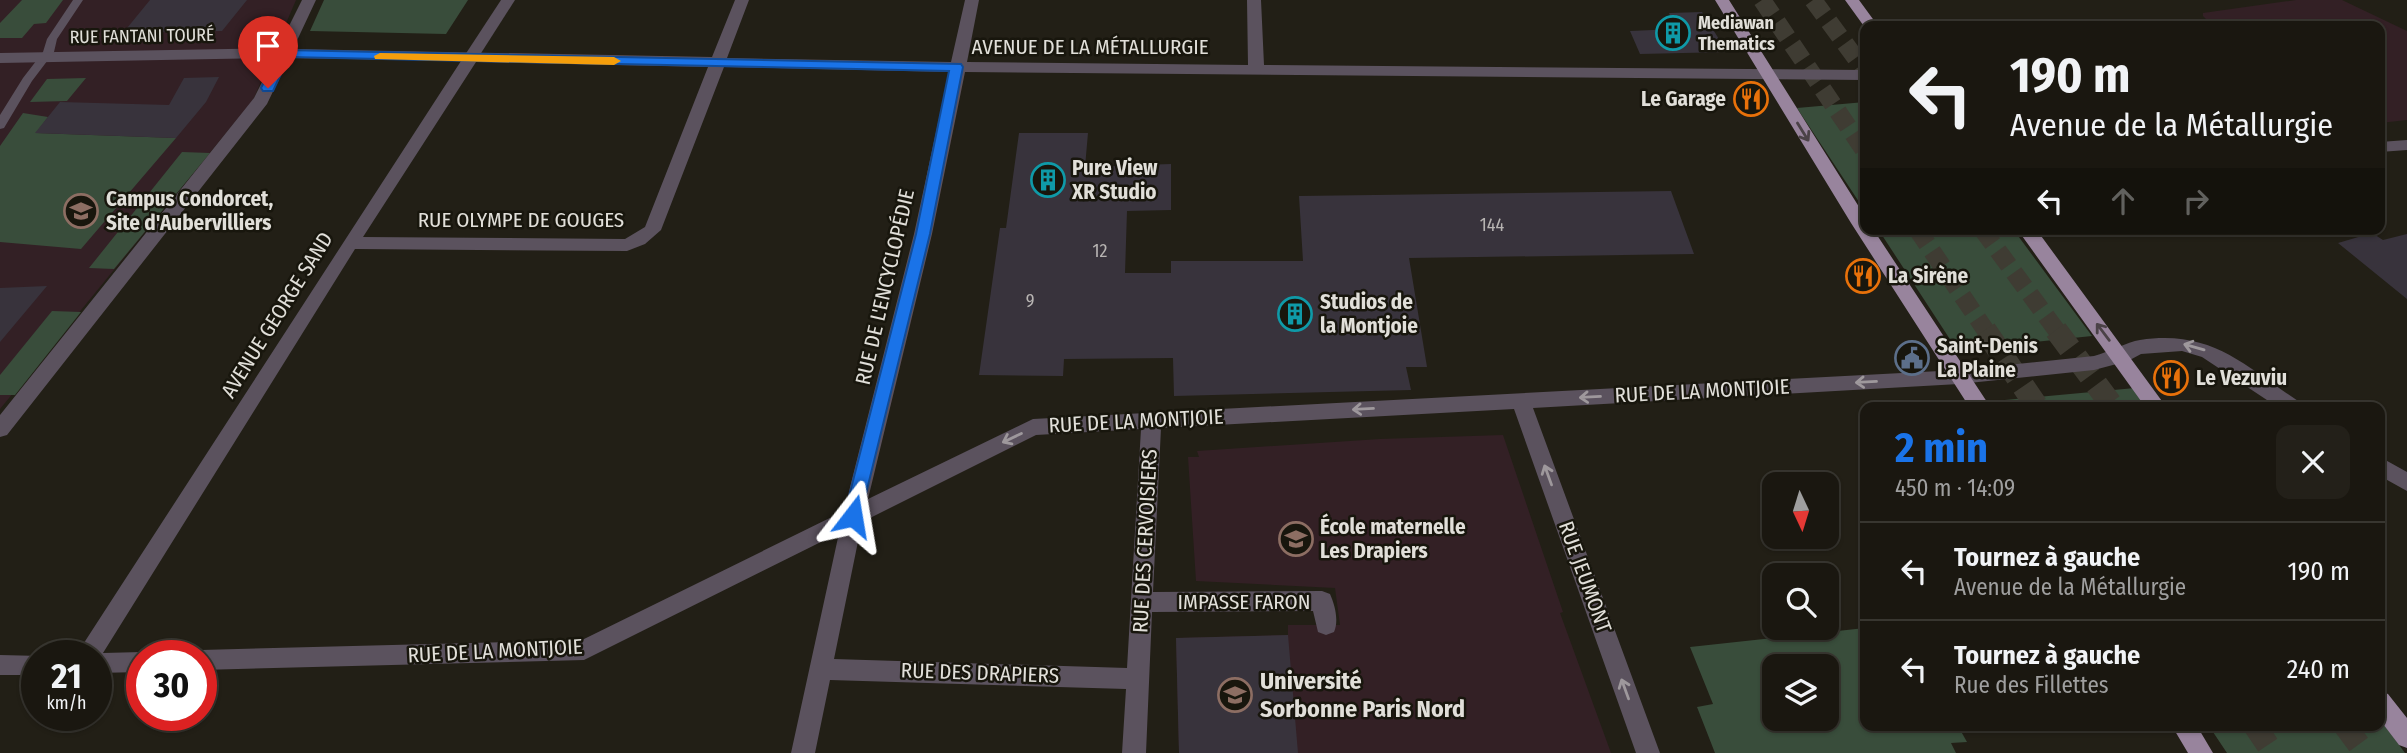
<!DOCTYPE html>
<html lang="fr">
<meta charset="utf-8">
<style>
:root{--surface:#1a1710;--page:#232019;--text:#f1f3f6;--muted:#9f9f9f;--line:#383630;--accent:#1a73e8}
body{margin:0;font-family:"Fira Sans Condensed",sans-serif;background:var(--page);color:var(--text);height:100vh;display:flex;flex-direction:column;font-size:26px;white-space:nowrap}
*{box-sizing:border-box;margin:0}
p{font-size:23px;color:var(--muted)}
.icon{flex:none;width:38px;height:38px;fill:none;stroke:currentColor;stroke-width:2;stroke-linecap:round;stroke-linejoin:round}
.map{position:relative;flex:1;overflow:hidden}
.sheet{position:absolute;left:1860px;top:402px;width:525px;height:329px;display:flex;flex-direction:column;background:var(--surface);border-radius:14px;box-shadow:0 2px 5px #0004,0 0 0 2px var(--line)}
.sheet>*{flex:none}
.top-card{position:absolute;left:1860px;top:21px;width:525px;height:214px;border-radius:14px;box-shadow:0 2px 5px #0004,0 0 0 2px var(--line);background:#1a1710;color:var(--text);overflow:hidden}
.needle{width:46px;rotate:176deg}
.fabs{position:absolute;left:1762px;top:472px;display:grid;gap:14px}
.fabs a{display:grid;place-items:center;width:77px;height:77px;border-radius:14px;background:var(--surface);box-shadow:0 2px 5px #0004,0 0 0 2px var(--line);font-size:35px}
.speed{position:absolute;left:21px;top:640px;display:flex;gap:14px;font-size:35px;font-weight:700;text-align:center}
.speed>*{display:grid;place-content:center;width:91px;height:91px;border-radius:50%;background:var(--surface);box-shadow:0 2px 5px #0004,0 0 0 2px var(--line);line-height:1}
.speed small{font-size:18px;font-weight:400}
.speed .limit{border:10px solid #d22;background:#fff;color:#111}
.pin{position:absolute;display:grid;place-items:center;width:60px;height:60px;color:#fff;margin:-72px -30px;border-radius:50% 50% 50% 0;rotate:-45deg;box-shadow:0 0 7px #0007}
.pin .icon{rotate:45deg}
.me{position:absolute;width:77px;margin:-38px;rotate:14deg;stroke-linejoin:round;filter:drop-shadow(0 0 5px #0008)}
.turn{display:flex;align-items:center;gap:24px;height:147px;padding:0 35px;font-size:32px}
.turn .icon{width:91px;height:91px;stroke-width:2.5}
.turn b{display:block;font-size:49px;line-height:60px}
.lanes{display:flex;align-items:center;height:66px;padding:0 35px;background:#0003;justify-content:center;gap:35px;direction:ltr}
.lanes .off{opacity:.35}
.round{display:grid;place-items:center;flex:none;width:74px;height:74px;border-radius:14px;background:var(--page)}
.head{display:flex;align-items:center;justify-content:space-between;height:119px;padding:0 35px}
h1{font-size:42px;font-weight:700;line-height:52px;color:var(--accent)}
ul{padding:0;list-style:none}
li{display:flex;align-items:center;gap:21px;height:98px;padding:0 35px;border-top:2px solid var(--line)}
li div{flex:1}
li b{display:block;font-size:26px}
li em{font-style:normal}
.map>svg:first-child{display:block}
</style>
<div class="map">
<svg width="2407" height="753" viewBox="0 0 2407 753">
<rect width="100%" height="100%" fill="#221f16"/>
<path fill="#332025" d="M 0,0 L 296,0 L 253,100 L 0,409 Z
M 2296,0 L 2342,0 L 2407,31 L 2407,120 L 2380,123 L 2380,26 L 2213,26 L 2203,16 L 2203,13 Z
M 1503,435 L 1563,612 L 1560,613 L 1611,753 L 1179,753 L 1176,638 L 1288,635 L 1288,625 L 1340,625 L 1335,588 L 1196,581 L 1188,457 L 1199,457 L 1197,451 L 1380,439 Z"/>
<path fill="#394d3b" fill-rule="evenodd" d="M 22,0 L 63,0 L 46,23 L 34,24 L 22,38 L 0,38 L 0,23 Z
M 324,0 L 468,0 L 446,34 L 310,31 Z
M 86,78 L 67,101 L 30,102 L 47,79 Z
M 1865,102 L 1866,102 L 1865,211 L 1797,108 Z
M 23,113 L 48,117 L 36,133 L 176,138 L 81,249 L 0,242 L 0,146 Z
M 182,152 L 210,153 L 114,269 L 89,268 Z
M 1878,229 L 2013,229 L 2092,336 L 1957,350 Z
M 52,311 L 81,312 L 15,395 L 0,395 L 0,375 Z
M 2135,388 L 2150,408 L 1998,408 L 1994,401 Z
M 1865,628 L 1866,726 L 1958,726 L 1967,742 L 1951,743 L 1956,753 L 1715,753 L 1697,707 L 1713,704 L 1690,647 ZM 1774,667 L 1827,667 L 1827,719 L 1774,719 Z
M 2380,719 L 2405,753 L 2227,753 L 2209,726 L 2380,726 Z"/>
<path fill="#38333c" d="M 150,0 L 247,0 L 222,31 L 123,33 Z
M 1702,12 L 1727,52 L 1640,54 L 1630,31 L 1676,29 L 1669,13 Z
M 219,77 L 206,102 L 176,138 L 35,133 L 60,102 L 169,105 L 184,78 Z
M 1019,133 L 1088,133 L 1085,167 L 1171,164 L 1171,210 L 1127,211 L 1125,273 L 1171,273 L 1171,261 L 1303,261 L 1299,196 L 1671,191 L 1694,254 L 1409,258 L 1427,367 L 1406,367 L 1411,390 L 1174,396 L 1173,358 L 1064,359 L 1063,376 L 979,375 L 1000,228 L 1006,228 Z
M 2372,233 L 2383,240 L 2407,234 L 2407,299 L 2338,243 Z
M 47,286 L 0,342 L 0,288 Z
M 1288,635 L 1298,753 L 1179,753 L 1176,638 Z"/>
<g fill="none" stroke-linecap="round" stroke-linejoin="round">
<path stroke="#3f3c33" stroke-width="18" stroke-dasharray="18 9" stroke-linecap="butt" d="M 1762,0 L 1866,153
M 1813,0 L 1866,72
M 1917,229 L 1986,331
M 1982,229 L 2057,331"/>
<path stroke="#3f3c33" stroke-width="23" stroke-dasharray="23 11" stroke-linecap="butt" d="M 1985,330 L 2038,408
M 2056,330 L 2114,408
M 2255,726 L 2273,753
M 2345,726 L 2365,753"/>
<path fill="#5b525e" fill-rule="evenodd" d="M 73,0 L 83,0 L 57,39 L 54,52 L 32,81 L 4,128 L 0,129 L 0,115 L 23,78 L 43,52 L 47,39 Z"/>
<path fill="#5b525e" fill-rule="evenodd" d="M 302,0 L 316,0 L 293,49 L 712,57 L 735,0 L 749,0 L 727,58 L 951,62 L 965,0 L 979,0 L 967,62 L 1248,65 L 1247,0 L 1261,0 L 1264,65 L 1866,70 L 1866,80 L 965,72 L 932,234 L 868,499 L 1033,419 L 1959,370 L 2094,356 C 2109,352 2127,342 2140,340 C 2212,329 2245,366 2301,403 L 2304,408 L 2279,408 L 2202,357 L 2182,351 L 2141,354 L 2128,361 L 2094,370 L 1959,384 L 1533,408 L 1660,753 L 1636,753 L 1514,409 L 1161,428 L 1153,592 L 1322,591 L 1330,594 C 1335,605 1339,621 1334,632 L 1326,635 L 1318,632 L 1313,611 L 1152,612 L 1146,753 L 1122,753 L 1126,689 L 830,680 L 815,753 L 791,753 L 839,533 L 584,660 L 201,670 L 201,656 L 191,656 L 201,650 L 582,640 L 844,511 L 914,234 L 949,72 L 724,67 L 661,230 L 645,244 L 627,251 L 355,249 L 103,653 L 142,652 L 150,655 L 142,656 L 142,672 L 96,673 L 96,656 L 77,656 L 80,649 L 461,61 L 289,58 L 267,104 L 7,435 L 0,437 L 0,415 L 254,98 L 274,58 L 0,63 L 0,53 L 278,48 ZM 476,62 L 708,67 L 645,227 L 625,239 L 363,237 ZM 1141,429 L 1127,668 L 834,659 L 862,522 L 1036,435 Z
M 2407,140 L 2407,150 L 2380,152 L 2380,142 Z
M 2380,457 L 2407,472 L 2407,491 L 2380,476 Z
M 0,655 L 41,656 L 37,656 L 37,675 L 0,675 Z"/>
<path fill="#5b525e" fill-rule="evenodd" d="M 501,0 L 515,0 L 476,61 L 466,61 L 463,58 Z"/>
<path fill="#98849d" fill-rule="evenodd" d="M 1715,0 L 1729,0 L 1866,218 L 1866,229 L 1873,229 L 1991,408 L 1970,408 L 1851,223 Z
M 1845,0 L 1859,0 L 1878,26 L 1866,26 L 1866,29 Z
M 2017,229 L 2036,229 L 2167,408 L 2146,408 Z
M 2380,691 L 2388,694 L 2407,718 L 2407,748 L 2399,745 L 2380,720 Z
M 2172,726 L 2197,726 L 2213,753 L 2188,753 Z"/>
</g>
<defs><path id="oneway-shaft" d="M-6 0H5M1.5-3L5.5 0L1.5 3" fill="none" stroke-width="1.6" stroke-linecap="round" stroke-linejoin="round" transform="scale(1.75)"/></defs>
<g stroke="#4b4247">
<use href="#oneway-shaft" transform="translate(1803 132) rotate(58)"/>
<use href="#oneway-shaft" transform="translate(2103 332) rotate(-127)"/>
</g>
<g stroke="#9e989c">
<use href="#oneway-shaft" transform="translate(2194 347) rotate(-164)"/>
<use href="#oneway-shaft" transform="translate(1866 382) rotate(177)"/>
<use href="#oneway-shaft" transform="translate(1590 397) rotate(177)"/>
<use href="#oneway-shaft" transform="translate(1363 409) rotate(177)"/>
<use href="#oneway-shaft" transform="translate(1012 438) rotate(154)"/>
<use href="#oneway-shaft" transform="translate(1548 475) rotate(-110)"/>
<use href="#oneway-shaft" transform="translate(1625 689) rotate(-110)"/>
</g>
<path fill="#1a73e8" stroke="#114b97" stroke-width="2" d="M 284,50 L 961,64 L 963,67 L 930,234 L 859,522 L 853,524 L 847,522 L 844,516 L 916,234 L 949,71 L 289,57 L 273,91 L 263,91 L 261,88 L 278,53 Z"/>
<path fill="#f59e0b" d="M 380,53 L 614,57 L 621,61 L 614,65 L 375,59 L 374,56 Z"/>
<defs>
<g id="building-ring" transform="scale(1.75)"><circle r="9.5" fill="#18160d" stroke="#0f9aa8" stroke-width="1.5"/><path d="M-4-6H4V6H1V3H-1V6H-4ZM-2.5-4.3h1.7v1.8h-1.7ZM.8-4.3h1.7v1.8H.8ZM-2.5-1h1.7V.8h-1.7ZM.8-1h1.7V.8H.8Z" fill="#0f9aa8"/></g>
<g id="restaurant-ring" transform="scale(1.75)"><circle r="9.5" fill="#18160d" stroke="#e8710a" stroke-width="1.5"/><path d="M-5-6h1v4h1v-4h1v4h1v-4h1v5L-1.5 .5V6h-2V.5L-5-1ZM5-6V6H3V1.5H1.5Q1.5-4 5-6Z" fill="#e8710a"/></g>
<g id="university-ring" transform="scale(1.75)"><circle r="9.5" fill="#18160d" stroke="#8d6e63" stroke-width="1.5"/><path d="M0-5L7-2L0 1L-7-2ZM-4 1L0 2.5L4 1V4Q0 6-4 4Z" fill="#8d6e63"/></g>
<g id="civic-ring" transform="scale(1.75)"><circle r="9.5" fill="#18160d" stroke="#5c6f8a" stroke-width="1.5"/><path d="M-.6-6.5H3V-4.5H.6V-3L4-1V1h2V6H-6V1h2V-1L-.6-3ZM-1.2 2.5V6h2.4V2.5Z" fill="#5c6f8a"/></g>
<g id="school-ring" transform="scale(1.75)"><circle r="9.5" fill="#18160d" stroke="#8d6e63" stroke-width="1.5"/><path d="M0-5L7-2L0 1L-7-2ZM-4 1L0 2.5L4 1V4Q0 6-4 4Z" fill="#8d6e63"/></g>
</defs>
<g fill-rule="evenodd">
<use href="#building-ring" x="1673" y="33"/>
<use href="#restaurant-ring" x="1751" y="99"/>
<use href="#building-ring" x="1048" y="180"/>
<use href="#university-ring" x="81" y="211"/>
<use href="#restaurant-ring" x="1863" y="276"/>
<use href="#building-ring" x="1295" y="314"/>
<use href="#civic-ring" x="1912" y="358"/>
<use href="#restaurant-ring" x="2171" y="378"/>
<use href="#school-ring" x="1296" y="539"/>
<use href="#university-ring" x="1235" y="695"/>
</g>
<g text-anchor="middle" stroke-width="5" stroke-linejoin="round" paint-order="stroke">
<g font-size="18" font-weight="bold" fill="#e1dfd9" stroke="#18160d" text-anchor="start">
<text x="1698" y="29">Mediawan<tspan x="1698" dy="21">Thematics</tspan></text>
</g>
<g font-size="18" fill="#e1dfd9" stroke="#18160d">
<text transform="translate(142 36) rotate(-1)" y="6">RUE FANTANI TOURÉ</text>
</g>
<g font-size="18" fill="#b7b4b2">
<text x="1492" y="231">144</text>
<text x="1100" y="257">12</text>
<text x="1030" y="307">9</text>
</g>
<g font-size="21" fill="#e1dfd9" stroke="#18160d">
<text x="1090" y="54">AVENUE DE LA MÉTALLURGIE</text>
<text x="521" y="227">RUE OLYMPE DE GOUGES</text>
<text transform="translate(885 287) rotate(-77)" y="7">RUE DE L'ENCYCLOPÉDIE</text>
<text transform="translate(277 315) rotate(-58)" y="7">AVENUE GEORGE SAND</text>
<text transform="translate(1702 391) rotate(-3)" y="7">RUE DE LA MONTJOIE</text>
<text transform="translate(1136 421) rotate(-3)" y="7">RUE DE LA MONTJOIE</text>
<text transform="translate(1145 541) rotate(-87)" y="7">RUE DES CERVOISIERS</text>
<text transform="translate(1585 577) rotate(70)" y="7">RUE JEUMONT</text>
<text x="1244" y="609">IMPASSE FARON</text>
<text transform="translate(495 651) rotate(-3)" y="7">RUE DE LA MONTJOIE</text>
<text transform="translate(980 673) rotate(2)" y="7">RUE DES DRAPIERS</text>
</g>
<g font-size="21" font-weight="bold" fill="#e1dfd9" stroke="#18160d" text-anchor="start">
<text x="1726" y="106" text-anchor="end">Le Garage</text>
<text x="1072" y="175">Pure View<tspan x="1072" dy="24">XR Studio</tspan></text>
<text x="106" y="206">Campus Condorcet,<tspan x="106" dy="24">Site d'Aubervilliers</tspan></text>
<text x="1888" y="283">La Sirène</text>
<text x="1320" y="309">Studios de<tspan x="1320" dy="24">la Montjoie</tspan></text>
<text x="1937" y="353">Saint-Denis<tspan x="1937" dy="24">La Plaine</tspan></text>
<text x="2196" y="385">Le Vezuviu</text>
<text x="1320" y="534">École maternelle<tspan x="1320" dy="24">Les Drapiers</tspan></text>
</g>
<g font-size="24" font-weight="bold" fill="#e1dfd9" stroke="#18160d" text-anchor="start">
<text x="1260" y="689">Université<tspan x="1260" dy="28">Sorbonne Paris Nord</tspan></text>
</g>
</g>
</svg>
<div class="fabs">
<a><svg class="needle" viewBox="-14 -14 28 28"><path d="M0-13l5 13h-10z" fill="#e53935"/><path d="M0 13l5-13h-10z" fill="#9f9f9f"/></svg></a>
<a><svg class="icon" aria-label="search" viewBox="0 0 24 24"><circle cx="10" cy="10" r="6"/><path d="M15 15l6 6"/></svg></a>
<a><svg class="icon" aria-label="layers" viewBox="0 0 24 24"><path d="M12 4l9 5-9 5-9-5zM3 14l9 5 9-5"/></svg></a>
</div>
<div class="speed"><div>21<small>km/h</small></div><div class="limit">30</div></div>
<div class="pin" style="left:268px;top:88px;background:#d93025"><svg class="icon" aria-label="arrive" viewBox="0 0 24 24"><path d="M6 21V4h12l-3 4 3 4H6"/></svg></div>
<svg class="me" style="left:853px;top:516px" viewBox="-20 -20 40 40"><path d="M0-17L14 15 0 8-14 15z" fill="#1a73e8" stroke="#fff" stroke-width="4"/></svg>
<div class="top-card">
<div class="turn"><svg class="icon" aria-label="left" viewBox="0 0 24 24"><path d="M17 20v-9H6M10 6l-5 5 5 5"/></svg><div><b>190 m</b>Avenue de la Métallurgie</div></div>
<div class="lanes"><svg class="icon" aria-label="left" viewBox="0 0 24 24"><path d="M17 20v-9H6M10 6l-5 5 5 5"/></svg><svg class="icon off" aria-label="ahead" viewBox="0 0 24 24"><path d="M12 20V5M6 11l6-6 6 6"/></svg><svg class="icon off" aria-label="right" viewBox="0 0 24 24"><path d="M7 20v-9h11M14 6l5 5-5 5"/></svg></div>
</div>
<section class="sheet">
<div class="head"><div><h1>2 min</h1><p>450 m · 14:09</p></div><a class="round"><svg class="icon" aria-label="close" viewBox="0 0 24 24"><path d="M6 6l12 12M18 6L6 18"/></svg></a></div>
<ul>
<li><svg class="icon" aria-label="left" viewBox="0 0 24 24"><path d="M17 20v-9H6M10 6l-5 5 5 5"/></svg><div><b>Tournez à gauche</b><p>Avenue de la Métallurgie</p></div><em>190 m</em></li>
<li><svg class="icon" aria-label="left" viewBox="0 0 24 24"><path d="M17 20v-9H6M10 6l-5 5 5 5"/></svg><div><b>Tournez à gauche</b><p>Rue des Fillettes</p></div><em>240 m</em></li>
</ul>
</section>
</div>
